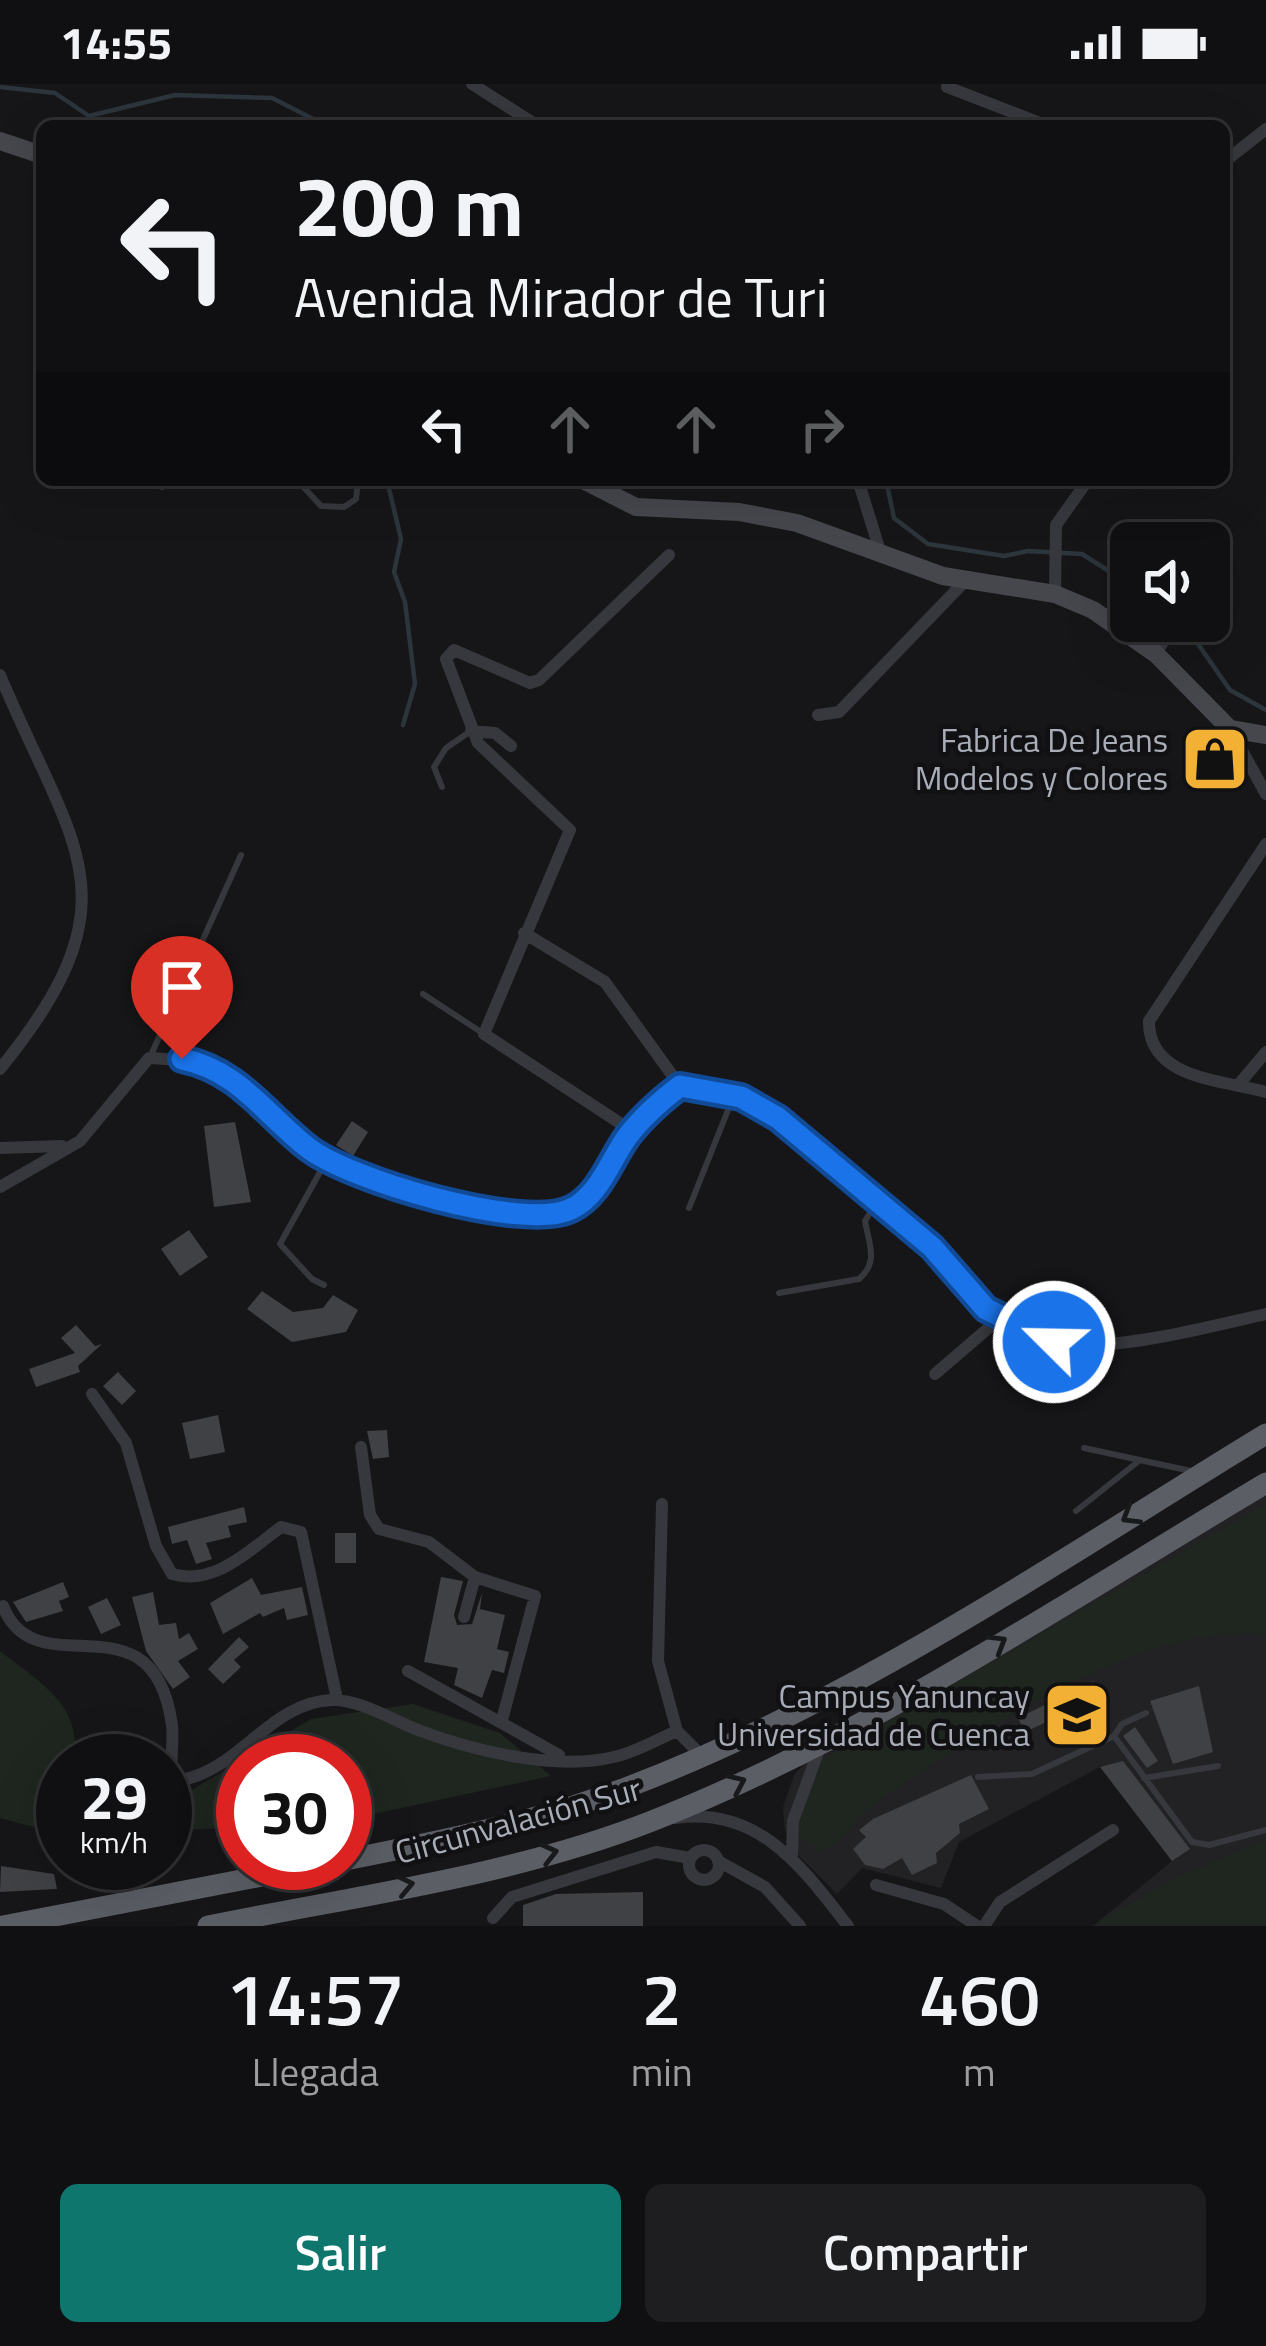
<!DOCTYPE html>
<html lang="es">
<meta charset="utf-8">
<style>
:root{--surface:#101012;--page:#1e1e20;--text:#f1f3f6;--muted:#9c9d9f;--line:#303032;--accent:#0f766e}
body{margin:0;font-family:"Titillium Web",sans-serif;background:var(--page);color:var(--text);height:100vh;display:flex;flex-direction:column;font-size:45px;white-space:nowrap}
*{box-sizing:border-box;margin:0}
p{font-size:39px;color:var(--muted)}
.icon{flex:none;width:66px;height:66px;fill:none;stroke:currentColor;stroke-width:2;stroke-linecap:round;stroke-linejoin:round}
.map{position:relative;height:1842px;overflow:hidden}
.side{display:flex;flex-direction:column;background:var(--surface);flex:1}
.side>*{flex:none}
.banner{position:absolute;left:36px;top:36px;width:1194px;height:366px;border-radius:18px;box-shadow:0 12px 48px #0002,0 0 0 3px var(--line);background:#101012;color:var(--text);overflow:hidden}
.tools{position:absolute;left:1110px;top:438px;display:grid;gap:24px}
.tools a{display:grid;place-items:center;width:120px;height:120px;border-radius:18px;background:var(--surface);box-shadow:0 12px 48px #0002,0 0 0 3px var(--line);font-size:60px}
.speed{position:absolute;left:36px;top:1650px;display:flex;gap:24px;font-size:60px;font-weight:700;text-align:center}
.speed>*{display:grid;place-content:center;width:156px;height:156px;border-radius:50%;background:var(--surface);box-shadow:0 12px 48px #0002,0 0 0 3px var(--line);line-height:1}
.speed small{font-size:30px;font-weight:400}
.speed .limit{border:18px solid #d22;background:#fff;color:#111}
.pin{position:absolute;display:grid;place-items:center;width:102px;height:102px;color:#fff;margin:-123px -51px;border-radius:50% 50% 50% 0;rotate:-45deg;box-shadow:0 0 12px #0007}
.pin .icon{rotate:45deg}
.me{position:absolute;width:132px;margin:-66px;rotate:293deg;stroke-linejoin:round;filter:drop-shadow(0 0 9px #0008)}
.turn{display:flex;align-items:center;gap:42px;height:252px;padding:0 60px;font-size:54px}
.turn .icon{width:156px;height:156px;stroke-width:2.5}
.turn b{display:block;font-size:84px;line-height:102px}
.lanes{display:flex;align-items:center;height:114px;padding:0 60px;background:#0003;justify-content:center;gap:60px;direction:ltr}
.lanes .off{opacity:.35}
.eta{display:flex;justify-content:space-evenly;align-items:center;height:204px;text-align:center}
.eta b{font-size:72px;font-weight:600;line-height:84px}
.action{display:flex;gap:24px;margin-top:auto;padding:24px 60px}
.action a{flex:1;height:138px;border-radius:18px;background:var(--accent);color:#fff;font-size:48px;font-weight:600;line-height:138px;text-align:center}
.action a+a{background:var(--page);color:var(--text)}
.status{display:flex;justify-content:space-between;align-items:center;height:84px;padding:0 60px;background:var(--surface);direction:ltr}
.status svg{height:33px;fill:currentColor}
.map>svg:first-child{display:block}
</style>
<div class="status"><b>14:55</b><svg viewBox="0 0 49 12"><path d="M0 12V9h3v3zM5 12V6h3v6zM10 12V3h3v9zM15 12V0h3v12zM26 1h20v11H26zM47 4h2v5h-2z"/></svg></div>
<div class="map">
<svg width="1266" height="1842" viewBox="0 0 1266 1842">
<rect width="100%" height="100%" fill="#161618"/>
<path fill="#222225" d="M 1266,1410 L 1266,1842 L 1093,1842 L 1172,1777 L 1100,1683 L 959,1758 L 941,1804 L 862,1784 L 837,1810 L 799,1772 L 785,1746 L 783,1724 L 794,1691 L 806,1678 Z"/>
<path fill="#1e261f" d="M 1266,1420 L 1266,1550 C 1137,1539 978,1649 875,1719 C 855,1733 842,1757 821,1768 L 800,1754 C 791,1724 793,1707 812,1682 Z
M 0,1567 C 38,1597 85,1622 73,1677 L 63,1677 L 63,1751 L 0,1734 Z
M 413,1620 L 500,1649 L 551,1692 L 345,1736 L 345,1677 L 243,1677 L 243,1743 L 165,1747 L 165,1707 L 185,1710 L 311,1635 Z
M 1266,1756 L 1266,1842 L 1096,1840 L 1175,1794 Z"/>
<g fill="none" stroke-linecap="round" stroke-linejoin="round">
<path stroke="#2c353c" stroke-width="4.5" d="M 0,3 L 55,9 L 89,32 L 175,11 L 272,14 L 327,42
M 387,396 L 401,455 L 394,488 L 405,518 L 415,600 L 403,641
M 886,396 L 894,434 L 928,460 L 1004,472 L 1028,467 L 1082,470 L 1131,501
M 1182,537 L 1230,606 L 1266,626"/>
</g>
<path fill="#404145" d="M 352,1037 L 368,1048 L 353,1072 L 336,1061 Z
M 235,1038 L 251,1118 L 214,1123 L 204,1042 Z
M 189,1146 L 208,1173 L 180,1192 L 161,1165 Z
M 262,1207 L 293,1228 L 323,1224 L 333,1211 L 358,1226 L 346,1248 L 292,1258 L 247,1225 Z
M 76,1241 L 95,1262 L 102,1260 L 78,1282 L 80,1288 L 36,1303 L 29,1285 L 75,1269 L 61,1254 Z
M 118,1288 L 136,1307 L 122,1321 L 103,1302 Z
M 218,1331 L 225,1368 L 190,1375 L 182,1339 Z
M 387,1346 L 389,1373 L 373,1375 L 367,1347 Z
M 244,1423 L 247,1438 L 228,1442 L 231,1453 L 206,1459 L 212,1475 L 196,1480 L 187,1456 L 172,1460 L 168,1443 Z
M 335,1449 L 356,1449 L 356,1479 L 335,1479 Z
M 441,1493 L 463,1497 L 454,1531 L 457,1541 L 472,1540 L 482,1509 L 480,1525 L 505,1531 L 497,1565 L 509,1568 L 504,1589 L 492,1586 L 482,1614 L 454,1601 L 458,1584 L 424,1578 Z
M 252,1494 L 261,1511 L 302,1503 L 308,1531 L 287,1536 L 284,1524 L 263,1533 L 260,1529 L 223,1550 L 210,1519 Z
M 63,1498 L 69,1513 L 59,1517 L 63,1527 L 26,1538 L 13,1518 Z
M 153,1508 L 159,1541 L 176,1539 L 179,1555 L 189,1549 L 198,1565 L 178,1577 L 190,1593 L 173,1605 L 146,1567 L 132,1513 Z
M 107,1514 L 121,1541 L 101,1550 L 88,1523 Z
M 239,1553 L 249,1563 L 234,1576 L 241,1583 L 223,1600 L 208,1585 Z
M 1094,1597 L 1108,1627 L 1075,1643 L 1068,1628 L 1025,1648 L 1018,1634 Z
M 1199,1602 L 1213,1668 L 1173,1680 L 1150,1617 Z
M 1135,1643 L 1158,1677 L 1147,1684 L 1123,1652 Z
M 1123,1677 L 1190,1765 L 1172,1777 L 1100,1683 Z
M 971,1691 L 989,1725 L 959,1740 L 960,1749 L 936,1769 L 937,1779 L 912,1791 L 902,1774 L 883,1785 L 865,1781 L 853,1765 L 866,1753 L 859,1746 L 873,1735 Z
M 1,1782 L 54,1790 L 57,1805 L 0,1808 Z
M 643,1808 L 643,1842 L 523,1842 L 523,1821 L 556,1810 Z"/>
<g fill="none" stroke-linecap="round" stroke-linejoin="round">
<path stroke="#37383d" stroke-width="6" d="M 151,396 L 162,403 L 176,396
M 297,396 L 321,422 L 344,423 L 356,415 L 358,396
M 442,703 L 434,683 L 446,664 L 471,647
M 423,910 L 484,950
M 151,971 L 241,771
M 689,1124 L 734,1011
M 324,1201 L 312,1195 L 280,1160 L 325,1079
M 779,1209 L 859,1195 C 879,1178 869,1160 865,1137 L 876,1119
M 1084,1364 L 1191,1387
M 1076,1427 L 1140,1376
M 1114,1652 L 1122,1640 L 1146,1629
M 978,1693 L 1032,1690 L 1114,1652 L 1192,1758 L 1209,1761 L 1266,1746
M 1144,1694 L 1218,1682"/>
<path stroke="#37383d" stroke-width="12" d="M 472,0 L 538,42
M 947,3 L 1048,42
M 1224,78 L 1266,45
M 858,396 L 880,467
M 1055,510 L 1056,441 L 1088,396
M 1156,570 L 1175,537
M 0,591 C 73,766 140,813 0,985
M 818,631 L 839,628 L 967,495
M 1230,645 L 1266,710
M 471,647 L 495,649 L 511,662
M 1266,760 L 1149,937 C 1148,995 1222,996 1266,1008
M 524,849 L 605,898 L 680,1002
M 1239,1000 L 1266,968
M 632,1047 L 484,950 L 570,746 L 478,659 L 446,575 L 454,566 L 530,599 L 539,596 L 669,471
M 0,1064 L 62,1062
M 0,1103 L 80,1057 L 149,974 C 236,976 247,1018 309,1065 C 361,1103 489,1133 553,1130 C 632,1126 614,974 730,1009 C 772,1022 801,1055 834,1082 C 866,1108 902,1134 932,1163 C 951,1182 967,1205 986,1224 C 1009,1248 1063,1263 1096,1261 C 1152,1258 1211,1242 1266,1230
M 935,1290 L 999,1235
M 92,1310 L 126,1359 L 156,1462 L 172,1490 C 214,1502 249,1467 281,1443 L 301,1448 L 337,1615
M 361,1363 L 370,1431 L 379,1445 L 429,1458 L 475,1493 L 535,1512 L 502,1636
M 662,1420 L 658,1577 L 677,1647
M 3,1522 C 36,1607 153,1505 172,1641 C 174,1657 170,1672 172,1688 L 181,1696 C 240,1686 270,1618 332,1616 C 358,1615 393,1636 418,1646 C 474,1667 558,1688 618,1672 C 638,1667 658,1655 677,1647 L 701,1671
M 464,1533 L 475,1493
M 408,1587 L 559,1671
M 675,1734 C 759,1722 802,1783 848,1842
M689 1781a15 15 0 1 1 30 0a15 15 0 1 1-30 0Z
M 792,1771 L 793,1737 L 820,1663
M 718,1777 L 765,1803 L 800,1842
M 876,1801 L 944,1820 L 977,1842
M 493,1834 L 512,1813 L 656,1768 L 690,1774
M 984,1842 L 1000,1818 L 1113,1746"/>
<path stroke="#45474d" stroke-width="18" d="M 0,57 L 42,71
M 583,396 L 636,423 L 739,428 L 797,439 L 943,492 L 1055,510 L 1093,526 L 1156,570 L 1230,645 L 1266,651"/>
<path stroke="#5b5e65" stroke-width="21" d="M 345,1776 C 440,1757 537,1738 628,1703 C 855,1617 1059,1476 1266,1350
M 3,1842 L 329,1779
M 208,1842 C 355,1812 512,1792 652,1737 C 868,1652 1066,1518 1266,1399"/>
</g>
<defs><path id="oneway-chevron" d="M-2-3.5L2.5 0L-2 3.5" fill="none" stroke-width="1.6" stroke-linecap="round" stroke-linejoin="round" transform="scale(3)"/></defs>
<g stroke="#18191b">
<use href="#oneway-chevron" transform="translate(1130 1432) rotate(149)"/>
<use href="#oneway-chevron" transform="translate(998 1559) rotate(-31)"/>
<use href="#oneway-chevron" transform="translate(737 1699) rotate(-24)"/>
<use href="#oneway-chevron" transform="translate(549 1769) rotate(-14)"/>
<use href="#oneway-chevron" transform="translate(405 1801) rotate(-12)"/>
</g>
<g fill="none" stroke-linecap="round" stroke-linejoin="round">
<g stroke="#114b97" stroke-width="30">
<path id="route" d="M 182,975 C 238,986 265,1030 307,1063 C 348,1096 524,1148 571,1125 C 599,1112 610,1077 627,1053 C 642,1033 659,1018 680,1002 L 741,1013 L 778,1034 L 932,1163 L 986,1225 L 1054,1258"/>
</g>
<use href="#route" stroke="#1a73e8" stroke-width="21"/>
</g>
<defs>
<g id="shop-square" transform="scale(3.45)"><rect x="-9" y="-9" width="18" height="18" rx="4" fill="#f2b134" stroke="#111113"/><path d="M-5-2.5h2.3a2.7 3.5 0 0 1 5.4 0H5L5.5 6h-11ZM-1.5-2.5h3a1.5 2.3 0 0 0-3 0Z" fill="#111"/></g>
<g id="university-square" transform="scale(3.45)"><rect x="-9" y="-9" width="18" height="18" rx="4" fill="#f2b134" stroke="#111113"/><path d="M0-5L7-2L0 1L-7-2ZM-4 1L0 2.5L4 1V4Q0 6-4 4Z" fill="#111"/></g>
</defs>
<g fill-rule="evenodd">
<use href="#shop-square" x="1215" y="675"/>
<use href="#university-square" x="1077" y="1631"/>
</g>
<g text-anchor="middle" stroke-width="9" stroke-linejoin="round" paint-order="stroke">
<g font-size="33" fill="#a8adb8" stroke="#111113" text-anchor="end">
<text x="1168" y="668">Fabrica De Jeans<tspan x="1168" dy="38">Modelos y Colores</tspan></text>
<text x="1030" y="1624">Campus Yanuncay<tspan x="1030" dy="38">Universidad de Cuenca</tspan></text>
</g>
<g font-size="33" fill="#a8adb8" stroke="#111113">
<text transform="translate(518 1736) rotate(-15)" y="12">Circunvalación Sur</text>
</g>
</g>
</svg>
<div class="tools">
<a><svg class="icon" aria-label="sound" viewBox="0 0 24 24"><path d="M4 9h4l5-4v14l-5-4H4zM17 9q2 3 0 6"/></svg></a>
</div>
<div class="speed"><div>29<small>km/h</small></div><div class="limit">30</div></div>
<div class="pin" style="left:182px;top:975px;background:#d93025"><svg class="icon" aria-label="arrive" viewBox="0 0 24 24"><path d="M6 21V4h12l-3 4 3 4H6"/></svg></div>
<svg class="me" style="left:1054px;top:1258px" viewBox="-20 -20 40 40"><circle r="17" fill="#1a73e8" stroke="#fff" stroke-width="3"/><path d="M0-11L8 9 0 5-8 9z" fill="#fff"/></svg>
<div class="banner">
<div class="turn"><svg class="icon" aria-label="left" viewBox="0 0 24 24"><path d="M17 20v-9H6M10 6l-5 5 5 5"/></svg><div><b>200 m</b>Avenida Mirador de Turi</div></div>
<div class="lanes"><svg class="icon" aria-label="left" viewBox="0 0 24 24"><path d="M17 20v-9H6M10 6l-5 5 5 5"/></svg><svg class="icon off" aria-label="ahead" viewBox="0 0 24 24"><path d="M12 20V5M6 11l6-6 6 6"/></svg><svg class="icon off" aria-label="ahead" viewBox="0 0 24 24"><path d="M12 20V5M6 11l6-6 6 6"/></svg><svg class="icon off" aria-label="right" viewBox="0 0 24 24"><path d="M7 20v-9h11M14 6l5 5-5 5"/></svg></div>
</div>
</div>
<section class="side">
<div class="eta">
<div><b>14:57</b><p>Llegada</p></div>
<div><b>2</b><p>min</p></div>
<div><b>460</b><p>m</p></div>
</div>
<div class="action"><a>Salir</a><a>Compartir</a></div>
</section>
